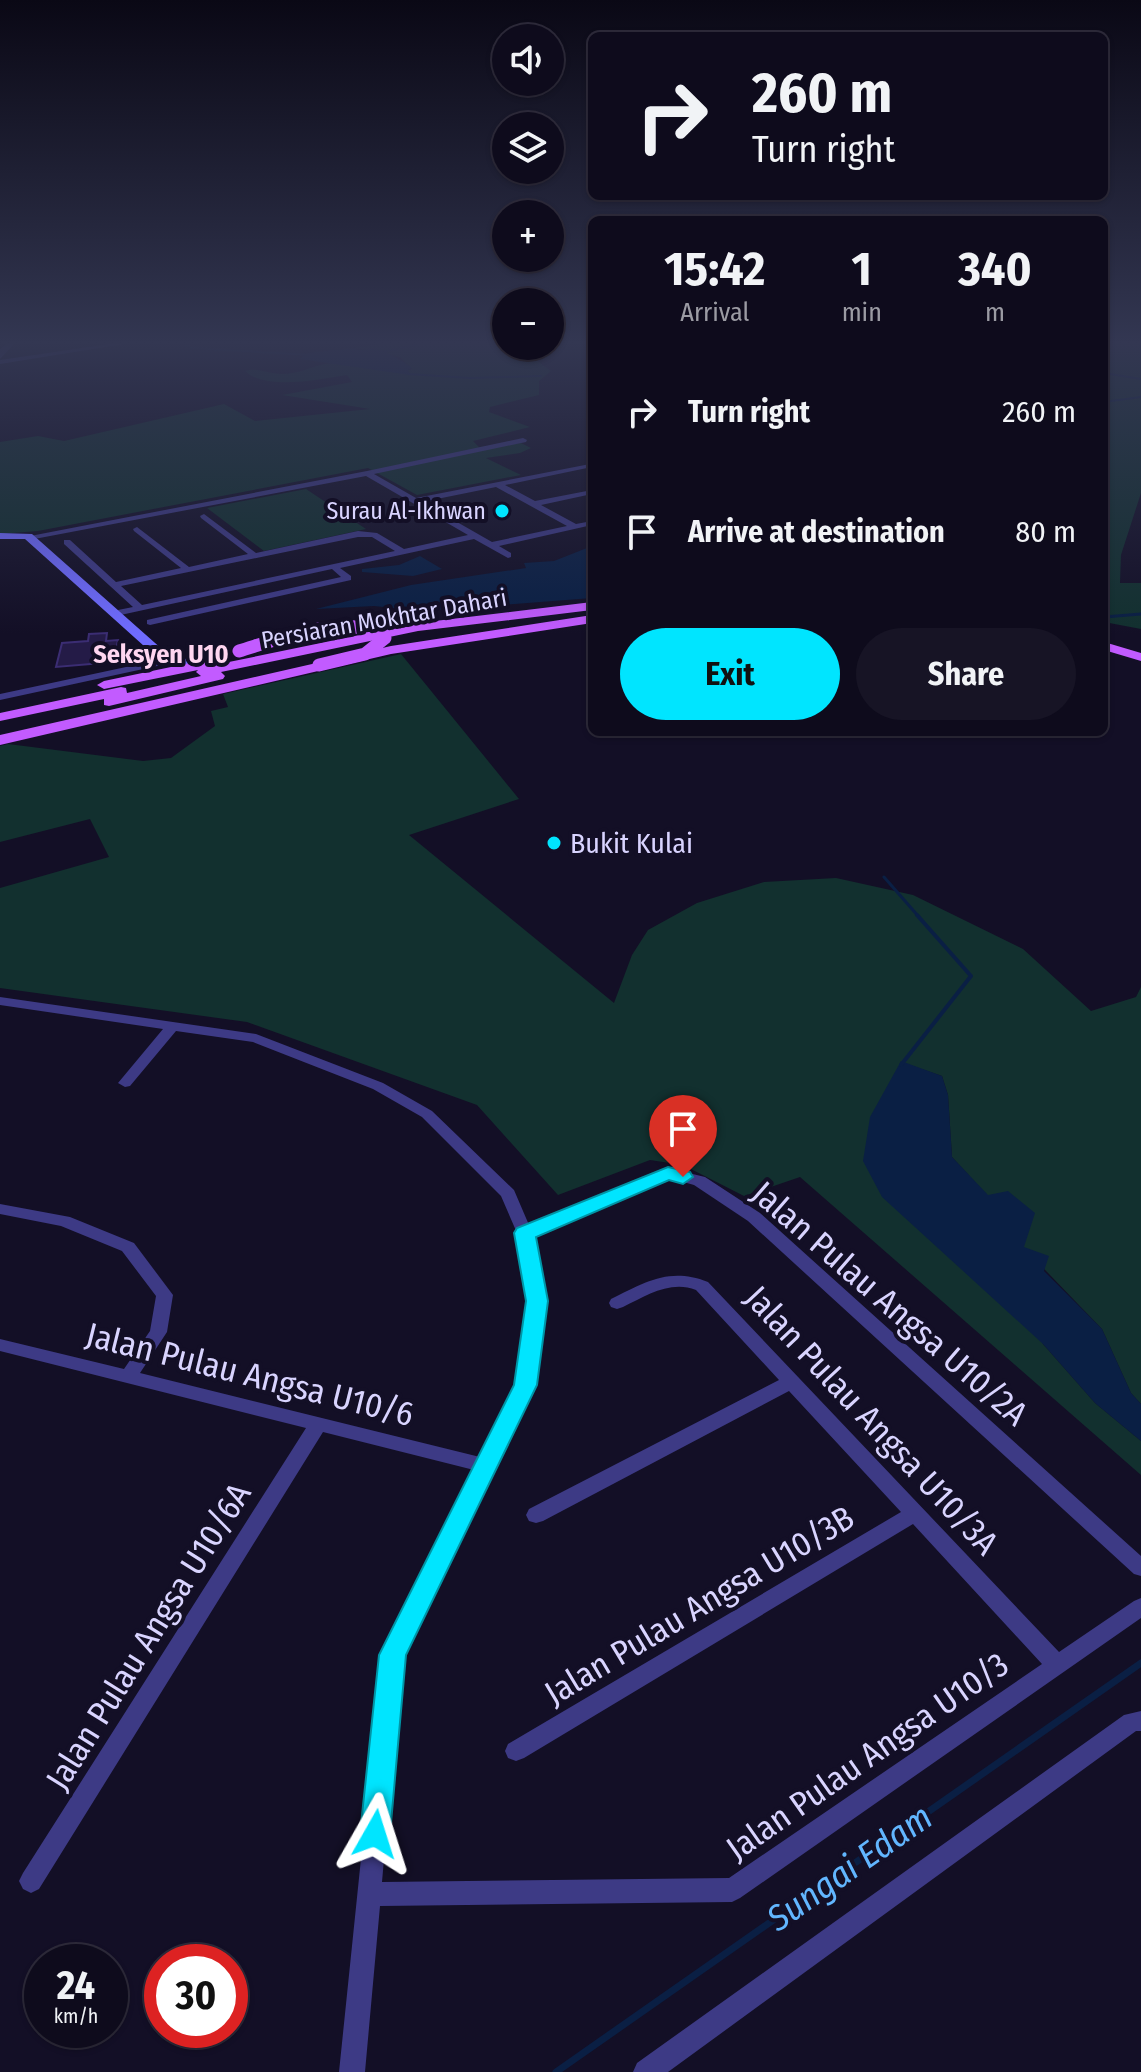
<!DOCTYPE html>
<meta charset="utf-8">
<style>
:root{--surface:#0e0b1c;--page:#171425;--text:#f1f3f6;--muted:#9b9ba3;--line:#2e2b3b;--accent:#00e5ff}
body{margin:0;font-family:"Fira Sans Condensed",sans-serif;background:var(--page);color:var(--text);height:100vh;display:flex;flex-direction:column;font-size:30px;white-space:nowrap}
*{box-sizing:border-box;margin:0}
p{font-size:26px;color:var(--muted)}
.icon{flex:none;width:44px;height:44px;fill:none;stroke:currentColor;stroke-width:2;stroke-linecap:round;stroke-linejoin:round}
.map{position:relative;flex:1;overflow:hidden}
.side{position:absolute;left:588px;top:216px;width:520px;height:520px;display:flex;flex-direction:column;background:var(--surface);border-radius:12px;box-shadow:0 2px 6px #0004,0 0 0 2px var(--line)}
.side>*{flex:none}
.hud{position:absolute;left:588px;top:32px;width:520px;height:168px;border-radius:12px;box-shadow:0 2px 6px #0004,0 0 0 2px var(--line);background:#0e0b1c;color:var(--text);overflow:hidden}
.tools{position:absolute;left:492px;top:24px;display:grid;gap:16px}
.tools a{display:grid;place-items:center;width:72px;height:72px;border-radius:50%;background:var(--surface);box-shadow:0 2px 6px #0004,0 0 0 2px var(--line);font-size:40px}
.speed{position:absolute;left:24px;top:1944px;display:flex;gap:16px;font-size:40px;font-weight:700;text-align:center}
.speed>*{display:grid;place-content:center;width:104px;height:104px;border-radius:50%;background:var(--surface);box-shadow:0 2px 6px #0004,0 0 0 2px var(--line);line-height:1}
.speed small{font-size:20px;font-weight:400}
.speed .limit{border:12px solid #d22;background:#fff;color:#111}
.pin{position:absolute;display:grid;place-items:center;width:68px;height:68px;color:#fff;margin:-82px -34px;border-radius:50% 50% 50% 0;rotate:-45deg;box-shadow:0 0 8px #0007}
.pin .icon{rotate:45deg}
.me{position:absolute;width:88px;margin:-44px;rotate:6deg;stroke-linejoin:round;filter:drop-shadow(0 0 6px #0008)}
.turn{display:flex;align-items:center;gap:28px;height:168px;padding:0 32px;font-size:36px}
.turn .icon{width:104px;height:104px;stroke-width:2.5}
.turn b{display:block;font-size:56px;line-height:68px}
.eta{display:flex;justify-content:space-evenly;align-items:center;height:136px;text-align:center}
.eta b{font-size:48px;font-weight:700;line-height:56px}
.primary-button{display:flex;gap:16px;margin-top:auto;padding:16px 32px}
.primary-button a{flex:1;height:92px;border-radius:48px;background:var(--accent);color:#111;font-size:32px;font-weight:700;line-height:92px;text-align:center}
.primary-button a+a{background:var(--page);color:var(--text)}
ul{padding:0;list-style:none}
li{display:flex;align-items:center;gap:24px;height:120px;padding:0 32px}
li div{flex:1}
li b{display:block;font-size:30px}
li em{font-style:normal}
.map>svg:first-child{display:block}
</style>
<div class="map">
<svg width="1141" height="2072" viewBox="0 0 1141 2072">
<rect width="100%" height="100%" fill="#130f26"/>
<path fill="#12302f" d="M 380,344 L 506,344 L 517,346 L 551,371 L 539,381 L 539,395 L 490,407 L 489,412 L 530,427 L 473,441 L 479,447 L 521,443 L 531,448 L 520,453 L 486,458 L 521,475 L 417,495 L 368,468 L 38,531 L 0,534 L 0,442 L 38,436 L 64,441 L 224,404 L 255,421 L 370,409 L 282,395 L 352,382 L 347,375 C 322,379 265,391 245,371 C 259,367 268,374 282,374 C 298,374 310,367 325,364 C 354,359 383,377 412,369 L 400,357 L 354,348 Z
M 1104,344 L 1141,344 L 1141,493 L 1121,555 L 1120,583 L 1141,583 L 1141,629 L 1104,622 Z
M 306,489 L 366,529 L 264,551 L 207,508 Z
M 401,654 L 519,799 L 409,835 L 614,1003 L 632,955 L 648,930 L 697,903 L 764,882 L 836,878 L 913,895 L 1023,949 L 1091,1011 L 1136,997 L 1141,987 L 1141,1404 L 1131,1393 L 1102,1329 L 1023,1247 L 988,1196 L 952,1157 L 948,1095 L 942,1076 L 901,1062 L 1043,1344 L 1095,1403 L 1141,1441 L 1141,1475 L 800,1177 L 744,1196 L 683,1165 L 650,1160 L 558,1195 L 477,1105 L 247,1022 L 0,988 L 0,888 L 109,857 L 90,819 L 0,842 L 0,746 L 8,744 L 143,761 L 171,758 L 215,726 L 211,711 L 228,707 L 223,694 Z"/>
<path fill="#0a1f44" d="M 354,348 C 363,352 367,348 375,349 C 387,351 403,361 412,368 L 408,370 L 410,375 L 300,359 L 307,353 Z
M 592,546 L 592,598 L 421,611 L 374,606 L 316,609 L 411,585 L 526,568 L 524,563 L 554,561 Z
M 420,556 L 442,569 L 413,576 L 362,572 L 362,569 L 399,565 Z
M 901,1061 L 942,1076 L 948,1095 L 952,1157 L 988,1195 L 1008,1191 L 1035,1213 L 1024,1247 L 1049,1256 L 1044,1271 L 1102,1329 L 1131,1393 L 1141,1404 L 1141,1441 L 1095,1403 L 1043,1344 L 882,1197 L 863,1161 L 870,1117 Z"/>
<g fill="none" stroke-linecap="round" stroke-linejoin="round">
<path stroke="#0a1f44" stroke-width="2" d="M 185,344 L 192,348 L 311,355
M 379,353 L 419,344
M 1104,373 L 1141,379
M 408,374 L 470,378 L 541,376
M 1104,402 L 1141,397"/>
<path stroke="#0a1f44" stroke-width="3" d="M 1104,617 L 1141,614
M 884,877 L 919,917"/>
<path stroke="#0a1f44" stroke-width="4" d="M 901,1065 L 971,976 L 917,915"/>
<path stroke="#0a1f44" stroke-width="7" d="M 556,2072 L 1141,1663"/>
</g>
<path fill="#241b47" stroke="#3b2d73" stroke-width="2" d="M 107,633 L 106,641 L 118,640 L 114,662 L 56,667 L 62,643 L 88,641 L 89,634 Z"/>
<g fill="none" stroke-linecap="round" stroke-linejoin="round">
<path fill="#3d3a85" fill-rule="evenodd" d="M 7,344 L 14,344 L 0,359 L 0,349 Z
M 109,344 L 124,344 L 0,364 L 0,360 Z
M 523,438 L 527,440 L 526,442 L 374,474 L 416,498 L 590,464 L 590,468 L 587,468 L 505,485 L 535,501 L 592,490 L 592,494 L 541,505 L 576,524 L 592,521 L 592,525 L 499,546 L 511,553 L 511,557 L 508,558 L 474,539 L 340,568 L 351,576 L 351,580 L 150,625 L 147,624 L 147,620 L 341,577 L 332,569 L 116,616 L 111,613 L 113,611 L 133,607 L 64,544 L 64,540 L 70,540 L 116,582 L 181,568 L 134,531 L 133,529 L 137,527 L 189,567 L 248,554 L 201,518 L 200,516 L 204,514 L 256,553 L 358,531 L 377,533 L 404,549 L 468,535 L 366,476 L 29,540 L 25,537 L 367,471 ZM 496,487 L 567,526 L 492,542 L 422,502 ZM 358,537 L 372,537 L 395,551 L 142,605 L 121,586 Z
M 168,658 L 171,659 L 171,663 L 0,700 L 0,694 Z
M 0,997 L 256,1034 L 383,1083 L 432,1111 L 514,1190 L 529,1225 L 663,1169 L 668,1168 L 705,1177 L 760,1213 L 1141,1556 L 1141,1576 L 1134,1574 L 748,1221 L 694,1185 L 669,1178 L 534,1236 L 545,1301 L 534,1385 L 402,1655 L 382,1882 L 729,1878 L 1042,1664 L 913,1524 L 524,1758 L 516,1761 L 508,1758 L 505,1751 L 508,1744 L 901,1512 L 789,1391 L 543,1521 L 536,1523 L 529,1521 L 526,1515 L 529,1509 L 779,1380 L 696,1290 C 670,1280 646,1296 623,1307 L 617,1309 L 611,1307 L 609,1303 L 611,1299 C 646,1282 669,1267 708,1282 L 1059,1652 L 1134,1601 L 1141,1598 L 1141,1618 L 740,1898 L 732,1902 L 380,1906 L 365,2072 L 339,2072 L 382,1655 L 474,1470 L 323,1432 L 39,1889 L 31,1893 L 23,1889 L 19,1881 L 23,1873 L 306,1428 L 0,1351 L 0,1339 L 124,1369 L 150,1331 L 156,1296 L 122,1251 L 61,1226 L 0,1214 L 0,1204 L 70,1217 L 134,1243 L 173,1295 L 167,1332 L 140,1373 L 480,1457 L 516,1385 L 529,1301 L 517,1233 L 501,1196 L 422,1117 L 373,1089 L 253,1042 L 176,1031 L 130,1086 L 125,1087 L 118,1083 L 163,1029 L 0,1005 Z
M 1141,1711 L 1141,1731 L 1136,1731 L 668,2072 L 633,2072 L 637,2063 L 1124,1715 Z"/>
<path fill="#6f6bff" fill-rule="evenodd" d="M 0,533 L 32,534 L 172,658 L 189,659 L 195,663 L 189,667 L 164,664 L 25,539 L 0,539 Z"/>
<path fill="#c25bff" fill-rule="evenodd" d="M 592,602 L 592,610 L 418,631 L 221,672 L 225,676 L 223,679 L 109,706 L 104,705 L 104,699 L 0,721 L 0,713 L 121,687 L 126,688 L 127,693 L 201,676 L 196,672 L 198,670 L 104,689 L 97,685 L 104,681 L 214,658 L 219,659 L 219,664 L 418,623 Z
M 592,615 L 592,623 L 391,654 L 0,745 L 0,735 L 391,646 Z
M 1104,642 L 1141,653 L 1141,661 L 1104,650 Z"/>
<path stroke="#c25bff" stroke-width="13" d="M 239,651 C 276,640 353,610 385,638 L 365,654 L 319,665"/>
</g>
<linearGradient id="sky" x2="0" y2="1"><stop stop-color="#0a0815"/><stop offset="0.54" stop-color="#333752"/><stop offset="1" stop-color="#333752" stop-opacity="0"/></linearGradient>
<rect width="1141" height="634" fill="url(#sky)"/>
<path fill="#00e5ff" stroke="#0095a6" stroke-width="2" d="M 668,1167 L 690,1172 L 693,1177 L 683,1184 L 669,1180 L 536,1237 L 548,1301 L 537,1385 L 406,1655 L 390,1834 L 385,1844 L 375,1848 L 364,1844 L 360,1834 L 379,1655 L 514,1385 L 526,1301 L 514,1233 L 517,1228 Z"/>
<g fill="#00e5ff" stroke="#130f26" stroke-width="3">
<circle cx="502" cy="511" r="8"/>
<circle cx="554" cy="843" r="8"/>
</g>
<g text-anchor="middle" stroke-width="8" stroke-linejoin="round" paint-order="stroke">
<g font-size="24" fill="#d9d4ff" stroke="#130f26" text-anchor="end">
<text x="486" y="519">Surau Al-Ikhwan</text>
</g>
<g font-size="24" fill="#d9d4ff" stroke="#130f26">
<text transform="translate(384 619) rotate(-10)" y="8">Persiaran Mokhtar Dahari</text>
</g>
<g font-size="26" font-weight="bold" fill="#ffd6f0" stroke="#130f26">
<text x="161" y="663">Seksyen U10</text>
</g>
<g font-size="28" fill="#d9d4ff" stroke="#130f26" text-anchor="start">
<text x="570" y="853">Bukit Kulai</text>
</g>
<g font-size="34" fill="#d9d4ff" stroke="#130f26">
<text transform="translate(890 1303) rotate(41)" y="12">Jalan Pulau Angsa U10/2A</text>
<text transform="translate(250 1374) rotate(14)" y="12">Jalan Pulau Angsa U10/6</text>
<text transform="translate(872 1420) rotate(47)" y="12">Jalan Pulau Angsa U10/3A</text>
<text transform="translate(699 1605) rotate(-31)" y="12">Jalan Pulau Angsa U10/3B</text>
<text transform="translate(148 1636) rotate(-58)" y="12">Jalan Pulau Angsa U10/6A</text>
<text transform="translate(867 1756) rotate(-35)" y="12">Jalan Pulau Angsa U10/3</text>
</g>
<g font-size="36" font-style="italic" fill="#62b6ff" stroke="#130f26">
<text transform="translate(849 1867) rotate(-35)" y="13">Sungai Edam</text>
</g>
</g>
</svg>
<div class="tools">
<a><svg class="icon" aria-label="sound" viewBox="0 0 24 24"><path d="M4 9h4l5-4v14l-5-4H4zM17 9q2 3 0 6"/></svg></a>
<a><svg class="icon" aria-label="layers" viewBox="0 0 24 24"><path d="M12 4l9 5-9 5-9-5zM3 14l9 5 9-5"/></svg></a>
<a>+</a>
<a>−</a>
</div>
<div class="speed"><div>24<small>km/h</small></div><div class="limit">30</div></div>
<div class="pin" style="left:683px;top:1177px;background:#d93025"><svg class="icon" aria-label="arrive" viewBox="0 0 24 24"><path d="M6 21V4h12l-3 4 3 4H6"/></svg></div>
<svg class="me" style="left:375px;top:1834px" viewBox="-20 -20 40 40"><path d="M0-17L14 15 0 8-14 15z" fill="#00e5ff" stroke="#fff" stroke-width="4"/></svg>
<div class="hud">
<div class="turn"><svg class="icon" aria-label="right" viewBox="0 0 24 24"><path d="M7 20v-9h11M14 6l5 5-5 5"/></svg><div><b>260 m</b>Turn right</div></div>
</div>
<section class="side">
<div class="eta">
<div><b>15:42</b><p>Arrival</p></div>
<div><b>1</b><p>min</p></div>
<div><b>340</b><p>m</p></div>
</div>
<ul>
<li><svg class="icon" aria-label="right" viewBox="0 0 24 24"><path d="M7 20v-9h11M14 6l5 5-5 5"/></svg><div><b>Turn right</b></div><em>260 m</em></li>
<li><svg class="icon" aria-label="arrive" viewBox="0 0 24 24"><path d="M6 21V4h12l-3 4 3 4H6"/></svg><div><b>Arrive at destination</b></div><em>80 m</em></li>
</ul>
<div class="primary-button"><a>Exit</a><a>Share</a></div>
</section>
</div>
